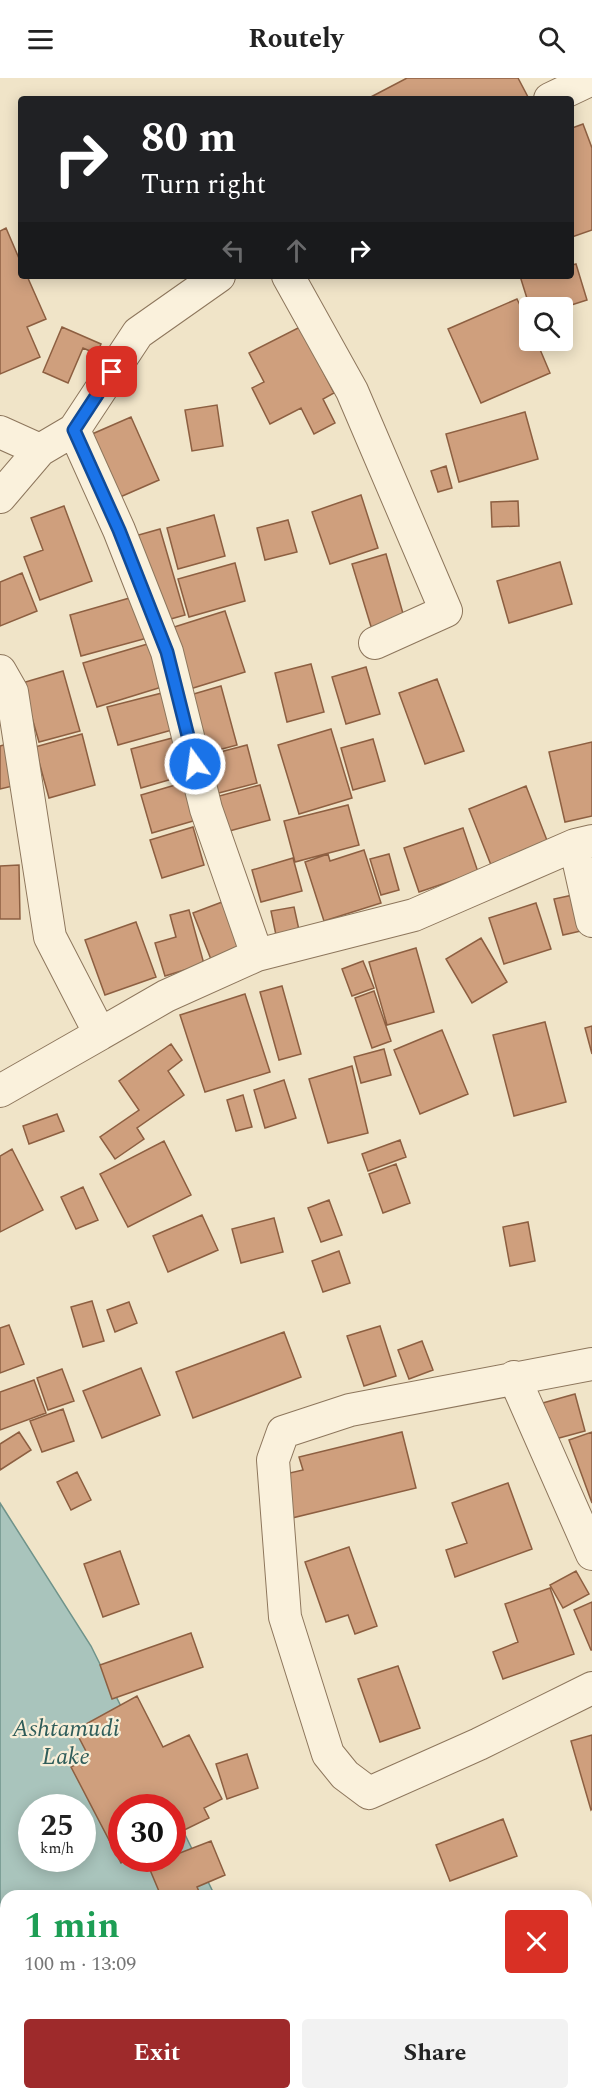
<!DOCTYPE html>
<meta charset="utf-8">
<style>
:root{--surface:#fff;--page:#f2f2f2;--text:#222;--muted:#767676;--accent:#9e2a2b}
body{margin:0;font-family:Spectral,serif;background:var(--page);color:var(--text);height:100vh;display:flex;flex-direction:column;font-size:22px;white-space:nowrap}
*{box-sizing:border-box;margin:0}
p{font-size:20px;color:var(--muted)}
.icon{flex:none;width:33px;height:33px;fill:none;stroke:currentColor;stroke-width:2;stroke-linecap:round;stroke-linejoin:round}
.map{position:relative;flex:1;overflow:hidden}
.side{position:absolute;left:0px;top:1812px;width:592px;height:210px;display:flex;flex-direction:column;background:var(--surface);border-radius:18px 18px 0 0;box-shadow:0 3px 15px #0003}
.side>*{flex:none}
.banner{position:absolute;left:18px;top:18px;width:556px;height:183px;border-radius:6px;box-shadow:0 3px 15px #0003;background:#202124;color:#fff;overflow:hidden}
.buttons{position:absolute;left:519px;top:219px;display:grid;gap:12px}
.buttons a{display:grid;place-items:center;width:54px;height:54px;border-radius:6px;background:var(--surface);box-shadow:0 3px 15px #0003;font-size:30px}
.speed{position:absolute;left:18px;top:1716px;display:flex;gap:12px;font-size:30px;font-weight:700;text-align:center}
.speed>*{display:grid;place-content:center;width:78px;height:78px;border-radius:50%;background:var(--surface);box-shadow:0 3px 15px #0003;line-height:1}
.speed small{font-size:15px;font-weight:400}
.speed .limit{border:9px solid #d22;background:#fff;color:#111}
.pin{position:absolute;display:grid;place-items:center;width:51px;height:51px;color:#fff;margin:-26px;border-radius:12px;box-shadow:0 3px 9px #0006}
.me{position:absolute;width:66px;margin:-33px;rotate:346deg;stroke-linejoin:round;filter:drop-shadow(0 0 4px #0008)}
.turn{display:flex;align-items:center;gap:21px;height:126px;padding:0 24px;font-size:27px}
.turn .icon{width:78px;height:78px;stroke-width:2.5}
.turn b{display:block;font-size:42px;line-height:51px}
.lanes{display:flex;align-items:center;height:57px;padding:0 24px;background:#0003;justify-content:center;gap:30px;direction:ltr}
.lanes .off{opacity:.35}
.round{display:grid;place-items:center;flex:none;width:63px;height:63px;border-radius:6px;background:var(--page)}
.overview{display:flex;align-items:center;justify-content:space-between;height:102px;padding:0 24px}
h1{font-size:36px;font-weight:700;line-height:45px;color:#1e9e55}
.action{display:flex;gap:12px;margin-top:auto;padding:12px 24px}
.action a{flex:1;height:69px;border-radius:6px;background:var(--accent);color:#fff;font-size:24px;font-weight:700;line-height:69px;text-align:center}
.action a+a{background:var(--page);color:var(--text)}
header{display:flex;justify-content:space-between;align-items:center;height:78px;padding:0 24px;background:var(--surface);font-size:27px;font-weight:700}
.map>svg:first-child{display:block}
</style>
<header><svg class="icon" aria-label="menu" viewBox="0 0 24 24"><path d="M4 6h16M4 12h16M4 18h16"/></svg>Routely<svg class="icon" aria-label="search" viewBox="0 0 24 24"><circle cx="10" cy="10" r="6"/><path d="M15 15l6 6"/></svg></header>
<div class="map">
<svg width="592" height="2022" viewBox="0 0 592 2022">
<rect width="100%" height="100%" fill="#f0e4c8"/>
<path fill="#a9c4bc" stroke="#6f938a" stroke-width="1.5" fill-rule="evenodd" d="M 0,1425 L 91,1568 L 171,1729 L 122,1730 L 122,1780 L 172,1780 L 173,1732 L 215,1818 L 6,1818 L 6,2016 L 337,2016 L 341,2022 L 0,2022 ZM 32,1730 L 82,1730 L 82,1780 L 32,1780 Z"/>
<path fill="#cf9f7d" stroke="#8d5f41" stroke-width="1.5" d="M 407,0 L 518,0 L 528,19 L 367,21 Z
M 583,46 L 592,70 L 592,152 L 572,159 L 572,50 Z
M 6,150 L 21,185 L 21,198 L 27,198 L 46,241 L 27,249 L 40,279 L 0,296 L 0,153 Z
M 576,186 L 587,222 L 562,230 L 530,230 L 520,198 L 572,198 L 572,187 Z
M 517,221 L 530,248 L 530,262 L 536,262 L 550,295 L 481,325 L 448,251 Z
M 62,249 L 101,266 L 97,276 L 83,270 L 68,305 L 43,294 Z
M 300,249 L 334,315 L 323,321 L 335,345 L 314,356 L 301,330 L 270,346 L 252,310 L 264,304 L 249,275 Z
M 217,327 L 223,368 L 192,373 L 185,332 Z
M 525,334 L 538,381 L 459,404 L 446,356 Z
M 131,339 L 159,402 L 111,423 L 83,360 Z
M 446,388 L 452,410 L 438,414 L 431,393 Z
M 361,417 L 378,470 L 330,486 L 312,434 Z
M 518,423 L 519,448 L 492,449 L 491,424 Z
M 64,428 L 92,503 L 40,522 L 24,479 L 43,472 L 31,440 Z
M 214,437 L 225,478 L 178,491 L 167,450 Z
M 288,442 L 297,474 L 265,482 L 257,450 Z
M 160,451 L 185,537 L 160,544 L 135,458 Z
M 386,476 L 406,546 L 373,555 L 352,486 Z
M 560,484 L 572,526 L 509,545 L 497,503 Z
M 235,485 L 245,523 L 189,539 L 178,501 Z
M 22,495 L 37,533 L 0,548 L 0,504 Z
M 140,517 L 151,559 L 81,578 L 70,537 Z
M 225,533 L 245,594 L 190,611 L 171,550 Z
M 151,565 L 165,608 L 97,629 L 83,585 Z
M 311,586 L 324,634 L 287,644 L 275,595 Z
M 366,589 L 380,636 L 346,646 L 332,599 Z
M 63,593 L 80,653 L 39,664 L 22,605 Z
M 437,601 L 464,673 L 425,686 L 399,615 Z
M 221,608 L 237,667 L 196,678 L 180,620 Z
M 162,615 L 172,652 L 118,667 L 107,629 Z
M 331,651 L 352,720 L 299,736 L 278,667 Z
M 82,656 L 95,707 L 49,720 L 35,669 Z
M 176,659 L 186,697 L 141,710 L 131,671 Z
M 373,661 L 385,703 L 353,712 L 341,670 Z
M 592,664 L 592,738 L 565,744 L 549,674 Z
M 7,666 L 17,707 L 0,711 L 0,668 Z
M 247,667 L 257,705 L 211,717 L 201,679 Z
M 189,703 L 200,741 L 152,755 L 141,717 Z
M 260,707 L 270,742 L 222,755 L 212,720 Z
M 526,708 L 548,765 L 491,787 L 469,731 Z
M 348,727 L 359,767 L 295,784 L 284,743 Z
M 193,749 L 204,787 L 162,800 L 150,762 Z
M 463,750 L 478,794 L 419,814 L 404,770 Z
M 364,772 L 381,825 L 324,843 L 305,784 L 328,776 L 330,783 Z
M 389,776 L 399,812 L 381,817 L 370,781 Z
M 293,780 L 302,813 L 261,824 L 252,792 Z
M 19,787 L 20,841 L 0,841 L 0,788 Z
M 573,817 L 581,853 L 563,857 L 554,821 Z
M 230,821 L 249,870 L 212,884 L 193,835 Z
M 536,825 L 551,871 L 504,886 L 489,840 Z
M 294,829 L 299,852 L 276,857 L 271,833 Z
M 189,832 L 204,886 L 165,898 L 155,865 L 176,859 L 170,837 Z
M 136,844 L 156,899 L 105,917 L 85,862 Z
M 481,860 L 507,904 L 472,925 L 446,881 Z
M 416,870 L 434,934 L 387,947 L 369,884 Z
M 363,883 L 374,910 L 352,918 L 342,891 Z
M 282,908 L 301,976 L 279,982 L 260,914 Z
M 374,913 L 391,963 L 372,970 L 355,920 Z
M 245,916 L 270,994 L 205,1014 L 180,937 Z
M 545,944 L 566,1024 L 514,1038 L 493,957 Z
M 592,948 L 592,976 L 585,950 Z
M 442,952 L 468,1016 L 420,1036 L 394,972 Z
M 171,966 L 182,982 L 168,993 L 184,1017 L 137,1050 L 144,1061 L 115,1081 L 100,1059 L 139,1032 L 119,1003 Z
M 384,971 L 391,997 L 361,1005 L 354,979 Z
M 352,988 L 368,1055 L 328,1065 L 309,1001 Z
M 284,1002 L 296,1040 L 265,1050 L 254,1012 Z
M 243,1017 L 252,1049 L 236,1053 L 227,1022 Z
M 57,1036 L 64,1053 L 29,1066 L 23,1048 Z
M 400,1062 L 406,1079 L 368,1093 L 362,1076 Z
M 164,1063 L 191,1117 L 128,1149 L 100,1096 Z
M 12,1071 L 43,1132 L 0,1154 L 0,1078 Z
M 396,1086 L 410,1125 L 383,1135 L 369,1096 Z
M 83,1109 L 98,1142 L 76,1151 L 61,1119 Z
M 329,1122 L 342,1157 L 321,1164 L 308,1130 Z
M 202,1137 L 218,1172 L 168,1194 L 153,1158 Z
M 274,1140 L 283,1174 L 241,1185 L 232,1151 Z
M 528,1144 L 535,1183 L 510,1188 L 503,1149 Z
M 339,1173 L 350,1205 L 323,1214 L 312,1183 Z
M 92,1223 L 104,1263 L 83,1269 L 71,1229 Z
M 129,1224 L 137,1245 L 115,1254 L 107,1232 Z
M 9,1247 L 24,1286 L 0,1295 L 0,1250 Z
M 380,1248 L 396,1298 L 364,1308 L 347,1258 Z
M 284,1254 L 301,1299 L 193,1340 L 176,1294 Z
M 422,1263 L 433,1292 L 409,1301 L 398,1272 Z
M 141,1290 L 160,1337 L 102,1360 L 83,1313 Z
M 62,1291 L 74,1323 L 48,1332 L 37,1300 Z
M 34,1302 L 46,1335 L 0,1352 L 0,1314 Z
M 575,1316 L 585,1353 L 548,1363 L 539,1326 Z
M 63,1331 L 74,1363 L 42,1374 L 30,1343 Z
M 19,1354 L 31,1372 L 0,1392 L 0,1366 Z
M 402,1354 L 416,1410 L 292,1440 L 281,1397 L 303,1392 L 299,1379 Z
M 592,1354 L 592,1425 L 569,1362 Z
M 77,1394 L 91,1422 L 71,1432 L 57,1404 Z
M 508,1405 L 532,1471 L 455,1499 L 446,1472 L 467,1465 L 452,1425 Z
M 349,1469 L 377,1548 L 355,1556 L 348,1537 L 326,1544 L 305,1484 Z
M 120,1473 L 139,1526 L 103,1539 L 84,1486 Z
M 576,1493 L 589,1516 L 563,1530 L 550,1507 Z
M 550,1510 L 574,1576 L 503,1601 L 493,1574 L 518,1564 L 505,1526 Z
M 592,1524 L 592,1572 L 591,1572 L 574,1532 Z
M 191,1555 L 203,1589 L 112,1621 L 100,1587 Z
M 398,1588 L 420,1650 L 380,1664 L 358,1601 Z
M 137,1618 L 163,1669 L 189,1657 L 222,1721 L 204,1730 L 209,1740 L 172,1758 L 172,1730 L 122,1730 L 122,1780 L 129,1780 L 121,1785 L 71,1689 L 89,1679 L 75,1652 Z
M 592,1657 L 592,1731 L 591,1732 L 571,1663 Z
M 247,1676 L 258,1710 L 227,1721 L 216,1686 Z
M 503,1741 L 517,1778 L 450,1803 L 436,1767 Z
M 211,1763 L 225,1797 L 197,1809 L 201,1818 L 161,1818 L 145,1780 L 172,1780 L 172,1778 Z
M 305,2016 L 341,2016 L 331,2022 L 309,2022 Z
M 522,2016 L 573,2016 L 575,2022 L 524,2022 Z"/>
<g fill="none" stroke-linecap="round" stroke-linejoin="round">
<g stroke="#8d765c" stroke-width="34">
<path id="minor" d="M 550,21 L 592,1
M 288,198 L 352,313 L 446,533 L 375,565
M 74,352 L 119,452 L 167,574 L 206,731 L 257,877
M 0,354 L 40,372
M 0,419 L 40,372 L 74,352 L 138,255 L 219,198
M 0,593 L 12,614 L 50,859 L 100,956 L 166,918 L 257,877 L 414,837 L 575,767 L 592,763
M 575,767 L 592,843
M 0,1013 L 100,956
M 592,1286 L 350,1332 L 283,1354 L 273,1382 L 285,1539 L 328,1676 L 345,1697 L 369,1715 L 479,1666 L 592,1610
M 514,1299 L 592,1476"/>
</g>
<use href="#minor" stroke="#faf1dc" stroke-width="32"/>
</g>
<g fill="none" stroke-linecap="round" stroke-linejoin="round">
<g stroke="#114b97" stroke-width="15">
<path id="route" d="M 112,294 L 74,352 L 119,452 L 167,574 L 195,686"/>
</g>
<use href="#route" stroke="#1a73e8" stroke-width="10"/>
</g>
<g text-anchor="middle" stroke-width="4.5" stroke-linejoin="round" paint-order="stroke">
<g font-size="24" font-style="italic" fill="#2f5d5a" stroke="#f7eed8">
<text x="66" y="1658">Ashtamudi<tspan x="66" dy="28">Lake</tspan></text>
</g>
</g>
</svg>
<div class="buttons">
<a><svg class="icon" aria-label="search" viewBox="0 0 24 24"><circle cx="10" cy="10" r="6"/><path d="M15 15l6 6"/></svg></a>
</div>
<div class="speed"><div>25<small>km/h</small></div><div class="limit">30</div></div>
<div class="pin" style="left:112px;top:294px;background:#d93025"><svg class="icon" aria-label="arrive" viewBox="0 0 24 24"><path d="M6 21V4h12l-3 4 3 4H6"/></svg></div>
<svg class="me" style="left:195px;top:686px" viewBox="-20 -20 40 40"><circle r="17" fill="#1a73e8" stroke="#fff" stroke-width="3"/><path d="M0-11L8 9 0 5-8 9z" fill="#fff"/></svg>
<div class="banner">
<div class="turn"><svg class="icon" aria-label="right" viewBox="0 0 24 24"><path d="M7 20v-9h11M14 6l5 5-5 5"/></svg><div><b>80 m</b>Turn right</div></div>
<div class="lanes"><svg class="icon off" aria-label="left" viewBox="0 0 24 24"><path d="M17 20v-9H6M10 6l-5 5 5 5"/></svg><svg class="icon off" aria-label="ahead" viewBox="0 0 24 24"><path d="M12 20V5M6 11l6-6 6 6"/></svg><svg class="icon" aria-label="right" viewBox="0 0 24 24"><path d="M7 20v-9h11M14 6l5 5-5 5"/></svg></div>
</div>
<section class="side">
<div class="overview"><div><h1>1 min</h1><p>100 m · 13:09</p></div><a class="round" style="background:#d93025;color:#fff"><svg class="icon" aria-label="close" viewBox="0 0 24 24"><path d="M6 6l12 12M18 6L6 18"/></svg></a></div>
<div class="action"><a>Exit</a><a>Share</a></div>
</section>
</div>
